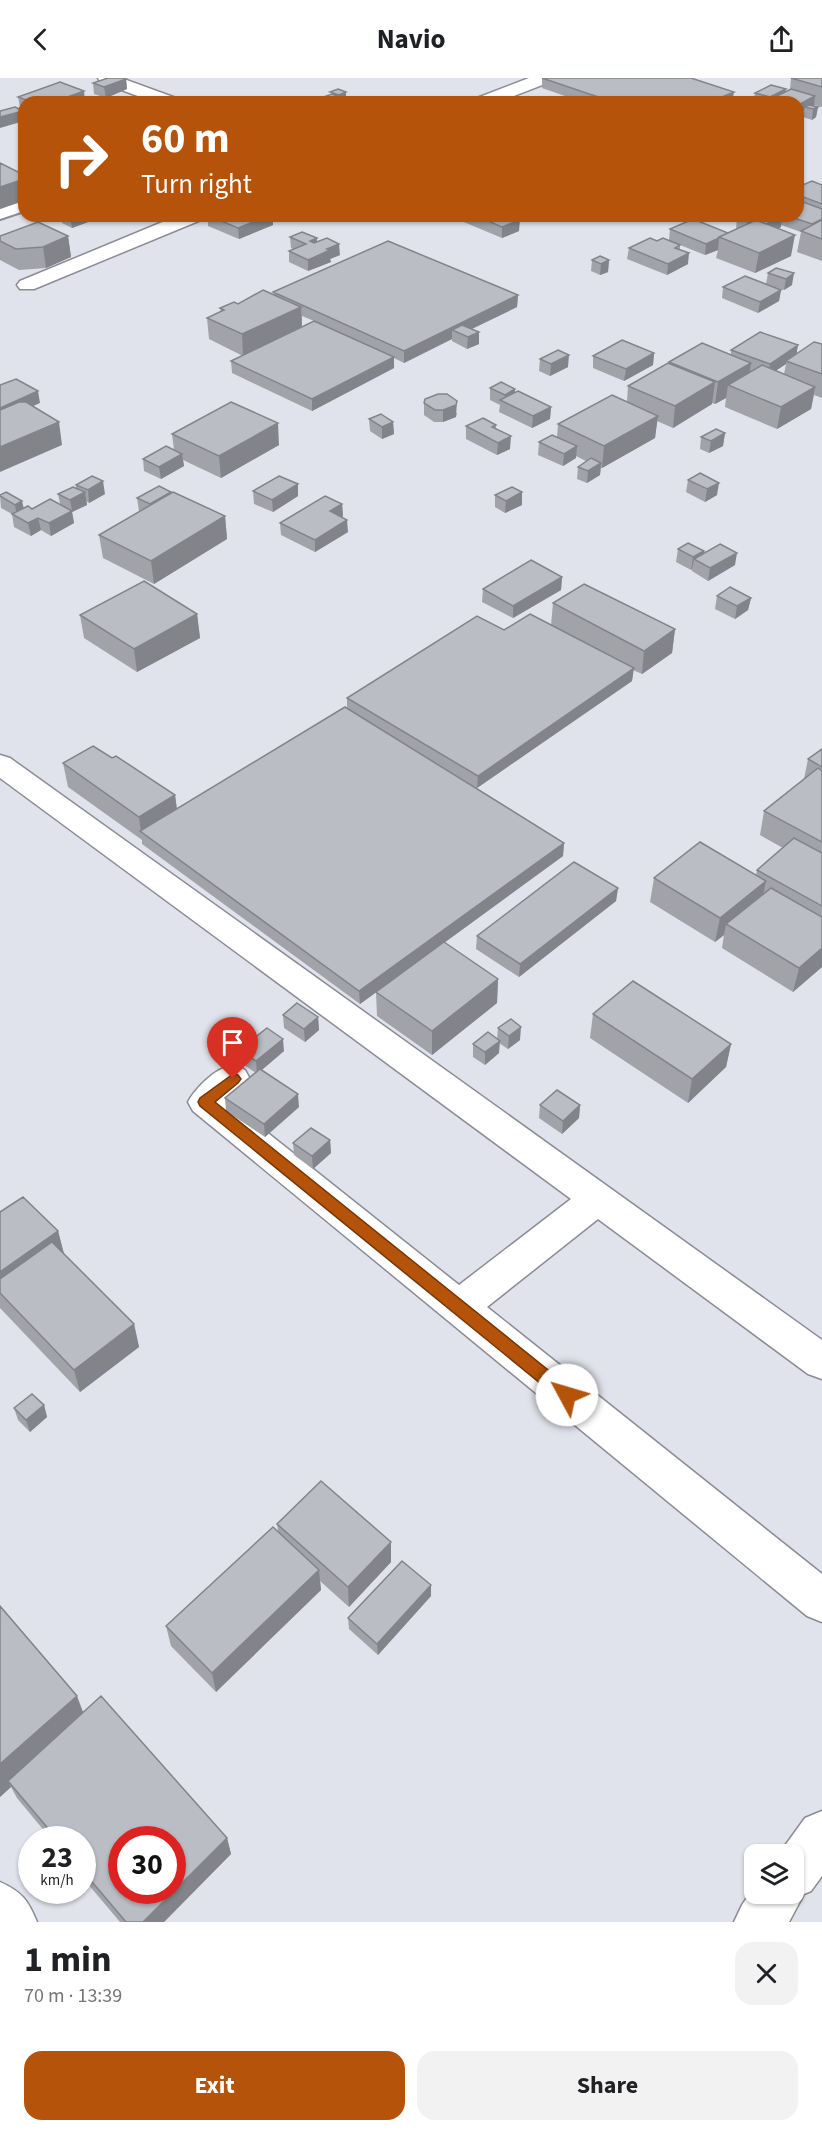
<!DOCTYPE html>
<meta charset="utf-8">
<style>
:root{--surface:#fff;--page:#f2f2f2;--text:#202124;--muted:#757577;--accent:#b45309}
body{margin:0;font-family:"Source Sans 3",sans-serif;background:var(--page);color:var(--text);height:100vh;display:flex;flex-direction:column;font-size:22px;white-space:nowrap}
*{box-sizing:border-box;margin:0}
p{font-size:20px;color:var(--muted)}
.icon{flex:none;width:33px;height:33px;fill:none;stroke:currentColor;stroke-width:2;stroke-linecap:round;stroke-linejoin:round}
.map{position:relative;height:1844px;overflow:hidden}
.drawer{display:flex;flex-direction:column;background:var(--surface);flex:1}
.drawer>*{flex:none}
.banner{position:absolute;left:18px;top:18px;width:786px;height:126px;border-radius:18px;box-shadow:0 2px 4px #0004;background:#b45309;color:#fff;overflow:hidden}
.fabs{position:absolute;left:744px;top:1766px;display:grid;gap:12px}
.fabs a{display:grid;place-items:center;width:60px;height:60px;border-radius:12px;background:var(--surface);box-shadow:0 2px 4px #0004;font-size:30px}
.speed{position:absolute;left:18px;top:1748px;display:flex;gap:12px;font-size:30px;font-weight:700;text-align:center}
.speed>*{display:grid;place-content:center;width:78px;height:78px;border-radius:50%;background:var(--surface);box-shadow:0 2px 4px #0004;line-height:1}
.speed small{font-size:15px;font-weight:400}
.speed .limit{border:9px solid #d22;background:#fff;color:#111}
.pin{position:absolute;display:grid;place-items:center;width:51px;height:51px;color:#fff;margin:-62px -26px;border-radius:50% 50% 50% 0;rotate:-45deg;box-shadow:0 0 6px #0007}
.pin .icon{rotate:45deg}
.me{position:absolute;width:66px;margin:-33px;rotate:309deg;stroke-linejoin:round;filter:drop-shadow(0 0 4px #0008)}
.turn{display:flex;align-items:center;gap:21px;height:126px;padding:0 24px;font-size:27px}
.turn .icon{width:78px;height:78px;stroke-width:2.5}
.turn b{display:block;font-size:42px;line-height:51px}
.round{display:grid;place-items:center;flex:none;width:63px;height:63px;border-radius:18px;background:var(--page)}
.headline{display:flex;align-items:center;justify-content:space-between;height:102px;padding:0 24px}
h1{font-size:36px;font-weight:700;line-height:45px}
.action{display:flex;gap:12px;margin-top:auto;padding:12px 24px}
.action a{flex:1;height:69px;border-radius:18px;background:var(--accent);color:#fff;font-size:24px;font-weight:700;line-height:69px;text-align:center}
.action a+a{background:var(--page);color:var(--text)}
header{display:flex;justify-content:space-between;align-items:center;height:78px;padding:0 24px;background:var(--surface);font-size:27px;font-weight:700}
.map>svg:first-child{display:block}
</style>
<header><svg class="icon" aria-label="back" viewBox="0 0 24 24"><path d="M15 5l-7 7 7 7"/></svg>Navio<svg class="icon" aria-label="share" viewBox="0 0 24 24"><path d="M12 15V3M7 8l5-5 5 5M5 13v7h14v-7"/></svg></header>
<div class="map">
<svg width="822" height="1844" viewBox="0 0 822 1844">
<rect width="100%" height="100%" fill="#e1e3ec"/>
<g fill="none" stroke-linecap="round" stroke-linejoin="round">
<g stroke="#8b8c95" stroke-width="4">
<path id="service" d="M 24,123 L 24,133 L 0,141 L 0,131 Z"/>
</g>
<g stroke="#8b8c95" stroke-width="3">
<path id="minor" d="M 98,0 L 121,0 L 176,20 L 179,24 L 154,24 L 100,4 Z
M 529,0 L 552,0 L 550,4 L 498,24 L 474,24 L 477,20 Z
M 177,138 L 204,138 L 201,142 L 34,211 L 20,211 L 17,207 L 20,203 Z
M 0,677 L 10,680 L 822,1262 L 822,1301 L 808,1296 L 598,1141 L 487,1229 L 822,1496 L 822,1544 L 807,1538 L 193,1033 L 188,1024 C 195,1011 215,990 231,988 C 236,988 241,990 245,992 L 250,1001 L 245,1010 L 229,1024 L 459,1207 L 571,1121 L 0,700 Z
M 0,1804 C 22,1814 28,1822 37,1844 L 0,1844 Z"/>
</g>
<g stroke="#8b8c95" stroke-width="3">
<path id="tertiary" d="M 822,1733 L 822,1798 L 811,1813 L 804,1816 L 789,1844 L 734,1844 L 742,1827 L 754,1809 L 754,1815 L 794,1815 L 794,1776 L 779,1776 L 805,1740 Z"/>
</g>
<use href="#service" fill="#fff" fill-rule="evenodd"/>
<use href="#minor" fill="#fff" fill-rule="evenodd"/>
<use href="#tertiary" fill="#fff" fill-rule="evenodd"/>
</g>
<path fill="#a1a3a9" fill-rule="evenodd" d="M 542,0 L 732,24 L 582,24 L 542,10 Z
M 791,0 L 822,0 L 822,29 L 814,27 L 814,28 L 818,29 L 816,39 L 812,42 L 803,39 L 804,33 L 798,36 L 798,24 L 753,24 L 755,15 L 785,14 L 790,12 Z
M 126,1 L 127,11 L 106,20 L 94,16 L 93,5 Z
M 18,19 L 85,23 L 83,24 L 24,24 L 24,31 L 20,29 Z
M 822,107 L 822,183 L 797,174 L 801,154 L 781,147 L 781,149 L 777,151 L 791,178 L 755,195 L 716,180 L 718,172 L 705,177 L 680,167 L 680,172 L 688,186 L 667,197 L 627,181 L 629,170 L 657,163 L 669,162 L 670,151 L 728,155 L 736,151 L 737,140 L 741,138 L 798,138 L 798,109 Z
M 61,138 L 104,138 L 72,150 L 62,145 Z
M 208,138 L 273,138 L 273,147 L 239,161 L 208,148 Z
M 459,138 L 511,138 L 519,153 L 502,160 L 459,142 Z
M 0,158 L 68,158 L 71,179 L 46,190 L 19,192 L 0,182 Z
M 290,159 L 317,160 L 317,164 L 340,177 L 330,181 L 331,184 L 308,193 L 289,184 L 289,173 L 293,171 L 291,170 Z
M 592,182 L 609,182 L 608,194 L 600,197 L 591,193 Z
M 776,190 L 792,207 L 784,212 L 775,209 L 781,212 L 779,223 L 758,235 L 722,220 L 723,209 L 766,206 L 768,195 Z
M 273,214 L 518,217 L 517,229 L 472,251 L 479,266 L 467,271 L 452,263 L 452,261 L 404,285 L 394,280 L 394,290 L 312,333 L 232,295 L 231,283 L 243,278 L 209,261 L 207,240 L 221,234 L 220,230 L 274,217 ZM 302,238 L 314,243 L 302,249 Z
M 822,266 L 822,320 L 814,317 L 811,331 L 777,351 L 725,329 L 726,320 L 715,326 L 712,325 L 712,326 L 673,350 L 657,343 L 655,360 L 602,390 L 601,390 L 600,397 L 587,405 L 577,401 L 578,389 L 586,383 L 576,378 L 576,380 L 563,388 L 538,377 L 539,364 L 557,359 L 558,346 L 627,324 L 628,308 L 669,285 L 669,284 L 731,276 L 731,272 L 798,267 L 796,276 ZM 786,286 L 784,296 L 776,292 Z
M 654,275 L 653,287 L 624,303 L 593,290 L 593,278 Z
M 540,281 L 568,289 L 550,298 L 539,293 Z
M 490,310 L 515,311 L 515,315 L 551,329 L 550,341 L 532,350 L 499,334 L 500,327 L 490,322 Z
M 424,325 L 457,335 L 456,339 L 443,344 L 434,344 L 424,337 Z
M 369,341 L 393,344 L 394,356 L 382,361 L 370,353 Z
M 496,347 L 496,351 L 510,371 L 497,377 L 466,361 L 466,348 Z
M 725,355 L 723,368 L 709,375 L 700,371 L 701,359 Z
M 172,356 L 279,367 L 221,400 L 183,382 L 184,388 L 161,401 L 144,393 L 143,381 L 174,372 Z
M 688,402 L 717,417 L 705,424 L 686,414 Z
M 76,407 L 105,416 L 89,425 L 86,423 L 87,427 L 72,434 L 74,445 L 51,458 L 41,452 L 31,458 L 14,449 L 12,436 L 1,430 L 0,417 L 24,430 L 32,431 L 60,426 L 58,416 L 76,410 Z
M 253,413 L 298,418 L 273,434 L 254,426 Z
M 171,414 L 225,438 L 227,461 L 154,506 L 103,480 L 99,457 L 140,433 L 139,433 L 137,420 Z
M 522,414 L 522,427 L 505,435 L 495,429 L 495,417 Z
M 342,426 L 343,438 L 342,439 L 348,454 L 315,474 L 281,457 L 280,445 Z
M 678,471 L 704,473 L 704,475 L 735,487 L 708,503 L 692,493 L 692,491 L 691,492 L 676,484 Z
M 562,499 L 561,512 L 513,540 L 482,524 L 483,511 Z
M 717,518 L 751,520 L 748,532 L 735,541 L 715,531 Z
M 553,525 L 675,551 L 672,575 L 642,596 L 633,592 L 632,603 L 477,710 L 564,765 L 563,778 L 444,865 L 498,901 L 497,925 L 432,977 L 377,938 L 376,914 L 422,881 L 360,926 L 142,766 L 142,762 L 68,709 L 63,685 L 112,680 L 175,717 L 177,731 L 347,630 L 347,620 L 504,552 L 551,547 Z
M 197,536 L 200,560 L 137,594 L 84,560 L 80,537 Z
M 822,671 L 822,889 L 793,914 L 722,870 L 724,857 L 715,864 L 650,824 L 654,800 L 756,797 L 757,792 L 783,770 L 760,757 L 764,733 L 804,701 L 808,681 Z
M 618,810 L 616,823 L 519,899 L 476,871 L 477,858 Z
M 593,936 L 731,966 L 726,989 L 688,1025 L 590,960 Z
M 283,937 L 318,939 L 319,952 L 305,964 L 284,950 Z
M 498,950 L 520,962 L 508,971 L 499,965 L 499,975 L 485,987 L 473,979 L 473,966 L 497,961 Z
M 239,972 L 284,973 L 262,992 L 299,1029 L 265,1059 L 226,1033 L 225,1020 L 256,995 L 241,985 Z
M 540,1027 L 580,1027 L 579,1040 L 562,1056 L 539,1040 Z
M 330,1062 L 331,1075 L 313,1091 L 294,1077 L 293,1065 Z
M 0,1134 L 58,1153 L 64,1176 L 134,1246 L 139,1269 L 80,1314 L 0,1230 Z
M 44,1327 L 47,1339 L 30,1354 L 18,1342 L 14,1330 Z
M 277,1446 L 391,1464 L 391,1484 L 349,1529 L 320,1503 L 321,1512 L 216,1614 L 171,1568 L 166,1548 L 278,1453 Z
M 431,1507 L 431,1518 L 378,1577 L 349,1551 L 348,1540 Z
M 0,1528 L 83,1634 L 227,1760 L 231,1776 L 164,1844 L 120,1844 L 82,1799 L 82,1761 L 51,1761 L 17,1720 L 11,1709 L 0,1719 Z"/>
<path fill="#83848a" d="M 126,1 L 127,11 L 106,20 L 104,9 Z
M 786,11 L 784,21 L 773,20 L 772,24 L 769,24 L 770,19 Z
M 84,13 L 85,23 L 83,24 L 54,24 Z
M 346,14 L 346,24 L 336,24 L 339,23 L 339,17 Z
M 734,14 L 732,24 L 710,24 Z
M 815,18 L 814,28 L 805,29 L 804,33 L 798,36 L 798,27 Z
M 818,29 L 816,39 L 812,42 L 813,31 Z
M 23,33 L 24,43 L 0,50 L 0,39 Z
M 24,101 L 24,122 L 0,131 L 0,109 Z
M 72,138 L 104,138 L 72,150 L 70,139 Z
M 268,138 L 273,138 L 273,147 L 239,161 L 238,150 Z
M 782,138 L 781,149 L 760,160 L 761,149 Z
M 520,142 L 519,153 L 502,160 L 502,149 Z
M 795,157 L 791,178 L 755,195 L 759,175 Z
M 68,158 L 71,179 L 46,190 L 43,169 Z
M 317,160 L 317,172 L 310,163 Z
M 719,160 L 718,172 L 705,177 L 706,166 Z
M 339,166 L 340,177 L 330,181 L 331,184 L 308,193 L 308,182 L 327,171 Z
M 689,175 L 688,186 L 667,197 L 668,186 Z
M 609,182 L 608,194 L 600,197 L 601,186 Z
M 794,195 L 792,207 L 784,212 L 786,201 Z
M 781,212 L 779,223 L 758,235 L 760,224 Z
M 518,217 L 517,229 L 461,256 L 452,252 L 452,261 L 404,285 L 404,273 Z
M 301,229 L 302,251 L 243,278 L 242,256 Z
M 479,254 L 479,266 L 467,271 L 468,259 Z
M 798,267 L 796,279 L 786,283 L 786,286 L 768,298 L 770,286 Z
M 654,275 L 653,287 L 624,303 L 626,291 Z
M 569,277 L 568,289 L 550,298 L 551,286 Z
M 394,279 L 394,290 L 312,333 L 312,321 Z
M 751,285 L 748,307 L 728,307 L 726,320 L 715,326 L 718,304 Z
M 715,304 L 712,326 L 673,350 L 675,328 Z
M 815,309 L 811,331 L 777,351 L 781,329 Z
M 515,311 L 515,323 L 504,325 L 505,317 Z
M 38,313 L 40,325 L 0,343 L 0,330 Z
M 457,323 L 456,339 L 443,344 L 443,332 Z
M 551,329 L 550,341 L 532,350 L 533,338 Z
M 658,338 L 655,360 L 602,390 L 604,368 Z
M 59,344 L 62,367 L 0,394 L 0,369 Z
M 393,344 L 394,356 L 382,361 L 382,349 Z
M 278,345 L 279,367 L 221,400 L 219,378 Z
M 725,355 L 723,368 L 709,375 L 711,363 Z
M 511,358 L 510,371 L 497,377 L 498,365 Z
M 577,368 L 576,380 L 563,388 L 564,376 Z
M 182,376 L 184,388 L 161,401 L 159,389 Z
M 601,385 L 600,397 L 587,405 L 588,393 Z
M 103,403 L 105,416 L 89,425 L 88,412 Z
M 719,405 L 717,417 L 705,424 L 707,411 Z
M 298,406 L 298,418 L 273,434 L 272,422 Z
M 85,414 L 87,427 L 72,434 L 74,445 L 51,458 L 49,445 L 72,433 L 70,422 Z
M 522,414 L 522,427 L 505,435 L 506,423 Z
M 22,423 L 25,435 L 17,439 L 15,427 Z
M 342,426 L 343,438 L 331,446 L 330,433 Z
M 225,438 L 227,461 L 154,506 L 151,483 Z
M 38,440 L 41,452 L 31,458 L 28,445 Z
M 347,442 L 348,454 L 315,474 L 315,462 Z
M 704,473 L 702,486 L 694,481 L 692,491 L 691,492 L 693,479 Z
M 737,475 L 735,487 L 708,503 L 710,490 Z
M 562,499 L 561,512 L 513,540 L 513,528 Z
M 751,520 L 748,532 L 735,541 L 737,528 Z
M 197,536 L 200,560 L 137,594 L 134,571 Z
M 675,551 L 672,575 L 642,596 L 644,573 Z
M 634,590 L 632,603 L 477,710 L 478,698 Z
M 175,717 L 178,741 L 141,754 L 139,739 Z
M 564,765 L 563,778 L 360,926 L 359,913 Z
M 766,803 L 761,827 L 726,846 L 724,857 L 715,864 L 720,840 Z
M 618,810 L 616,823 L 519,899 L 520,886 Z
M 822,870 L 822,889 L 793,914 L 799,890 Z
M 498,901 L 497,925 L 432,977 L 432,953 Z
M 318,939 L 319,952 L 305,964 L 304,951 Z
M 521,949 L 520,962 L 508,971 L 509,958 Z
M 283,961 L 284,973 L 257,996 L 256,983 Z
M 500,963 L 499,975 L 485,987 L 485,974 Z
M 731,966 L 726,989 L 688,1025 L 692,1001 Z
M 298,1016 L 299,1029 L 265,1059 L 264,1046 Z
M 580,1027 L 579,1040 L 562,1056 L 563,1043 Z
M 330,1062 L 331,1075 L 313,1091 L 312,1078 Z
M 58,1153 L 64,1176 L 0,1215 L 0,1194 Z
M 134,1246 L 139,1269 L 80,1314 L 74,1292 Z
M 44,1327 L 47,1339 L 30,1354 L 26,1342 Z
M 391,1464 L 391,1484 L 349,1529 L 348,1509 Z
M 319,1492 L 321,1512 L 216,1614 L 212,1595 Z
M 431,1507 L 431,1518 L 378,1577 L 377,1566 Z
M 77,1618 L 86,1642 L 8,1703 L 11,1709 L 0,1719 L 0,1686 Z
M 227,1760 L 231,1776 L 164,1844 L 143,1844 Z"/>
<path fill="#bbbdc5" stroke="#83848a" stroke-width="1.5" fill-rule="evenodd" d="M 108,0 L 123,0 L 126,1 L 104,9 L 93,5 Z
M 542,0 L 691,0 L 734,14 L 710,24 L 613,24 Z
M 791,0 L 822,0 L 822,9 Z
M 60,4 L 84,13 L 54,24 L 32,24 L 18,19 Z
M 771,7 L 786,11 L 770,19 L 755,15 Z
M 338,11 L 346,14 L 339,17 L 330,14 Z
M 791,11 L 815,18 L 798,27 L 798,24 L 786,24 L 773,20 Z
M 332,16 L 345,21 L 336,24 L 309,24 Z
M 809,27 L 818,29 L 813,31 L 805,29 Z
M 15,29 L 23,33 L 0,39 L 0,33 Z
M 0,85 L 24,97 L 24,101 L 0,109 Z
M 812,103 L 822,107 L 822,126 L 798,117 L 798,109 Z
M 798,122 L 822,131 L 822,141 L 812,146 L 788,138 L 798,138 Z
M 209,138 L 268,138 L 238,150 Z
M 476,138 L 511,138 L 520,142 L 502,149 Z
M 741,138 L 782,138 L 766,146 L 756,142 L 750,145 L 737,140 Z
M 693,141 L 728,155 L 719,159 L 719,160 L 706,166 L 670,151 Z
M 756,142 L 795,157 L 759,175 L 719,159 Z
M 822,142 L 822,161 L 801,153 Z
M 38,144 L 68,158 L 43,169 L 16,171 L 0,163 L 0,158 Z
M 302,154 L 317,160 L 310,163 L 314,165 L 327,160 L 339,166 L 327,171 L 330,172 L 308,182 L 289,173 L 306,166 L 290,159 Z
M 650,160 L 657,163 L 663,160 L 680,167 L 675,170 L 689,175 L 668,186 L 629,170 Z
M 388,163 L 518,217 L 404,273 L 273,214 Z
M 600,178 L 609,182 L 601,186 L 592,182 Z
M 776,190 L 794,195 L 786,201 L 768,195 Z
M 745,198 L 781,212 L 760,224 L 723,209 Z
M 263,212 L 301,229 L 242,256 L 207,240 L 224,232 L 220,230 L 234,224 L 238,226 Z
M 314,243 L 394,279 L 312,321 L 231,283 Z
M 462,247 L 479,254 L 468,259 L 452,252 Z
M 760,254 L 798,267 L 770,286 L 731,272 Z
M 622,262 L 654,275 L 626,291 L 593,278 Z
M 814,264 L 822,266 L 822,296 L 786,283 Z
M 702,265 L 751,285 L 718,304 L 669,284 Z
M 558,272 L 569,277 L 551,286 L 540,281 Z
M 668,285 L 715,304 L 675,328 L 628,308 Z
M 762,287 L 815,309 L 781,329 L 728,307 Z
M 16,301 L 38,313 L 0,330 L 0,307 Z
M 501,304 L 515,311 L 505,317 L 490,310 Z
M 518,313 L 551,329 L 533,338 L 500,322 Z
M 438,316 L 447,316 L 457,323 L 456,327 L 443,332 L 435,332 L 424,325 L 425,321 Z
M 612,317 L 658,338 L 604,368 L 558,346 Z
M 19,324 L 26,324 L 59,344 L 0,369 L 0,332 Z
M 231,324 L 278,345 L 219,378 L 172,356 Z
M 381,336 L 393,344 L 382,349 L 369,341 Z
M 483,340 L 496,347 L 492,349 L 511,358 L 498,365 L 466,348 Z
M 716,351 L 725,355 L 711,363 L 701,359 Z
M 552,357 L 577,368 L 564,376 L 539,364 Z
M 166,368 L 182,376 L 159,389 L 143,381 Z
M 591,380 L 601,385 L 588,393 L 578,389 Z
M 700,395 L 719,405 L 707,411 L 688,402 Z
M 92,398 L 103,403 L 88,412 L 76,407 Z
M 279,398 L 298,406 L 272,422 L 253,413 Z
M 159,408 L 171,414 L 150,426 L 137,420 Z
M 73,409 L 85,414 L 70,422 L 58,416 Z
M 512,409 L 522,414 L 506,423 L 495,417 Z
M 6,414 L 22,423 L 15,427 L 0,418 L 0,417 Z
M 173,414 L 225,438 L 151,483 L 99,457 Z
M 325,418 L 342,426 L 330,433 L 347,442 L 315,462 L 280,445 Z
M 50,421 L 72,433 L 49,445 L 38,440 L 28,445 L 12,436 L 28,428 L 32,431 Z
M 688,465 L 704,473 L 693,479 L 678,471 Z
M 720,466 L 737,475 L 710,490 L 694,481 Z
M 531,482 L 562,499 L 513,528 L 483,511 Z
M 144,503 L 197,536 L 134,571 L 80,537 Z
M 584,506 L 675,551 L 644,573 L 553,525 Z
M 730,509 L 751,520 L 737,528 L 717,518 Z
M 530,536 L 634,590 L 478,698 L 347,620 L 477,538 L 504,552 Z
M 345,629 L 564,765 L 359,913 L 140,753 Z
M 93,668 L 112,680 L 116,678 L 175,717 L 139,739 L 63,685 Z
M 822,671 L 822,689 L 808,681 Z
M 818,690 L 822,693 L 822,764 L 764,733 Z
M 794,760 L 822,775 L 822,828 L 757,792 Z
M 700,764 L 766,803 L 720,840 L 654,800 Z
M 574,784 L 618,810 L 520,886 L 477,858 Z
M 771,810 L 822,839 L 822,870 L 799,890 L 726,846 Z
M 444,864 L 498,901 L 432,953 L 376,914 Z
M 633,903 L 731,966 L 692,1001 L 593,936 Z
M 297,925 L 318,939 L 304,951 L 283,937 Z
M 511,941 L 521,949 L 509,958 L 498,950 Z
M 267,950 L 283,961 L 256,983 L 239,972 Z
M 488,954 L 500,963 L 485,974 L 473,966 Z
M 260,991 L 298,1016 L 264,1046 L 225,1020 Z
M 557,1012 L 580,1027 L 563,1043 L 540,1027 Z
M 311,1050 L 330,1062 L 312,1078 L 293,1065 Z
M 23,1119 L 58,1153 L 0,1194 L 0,1134 Z
M 52,1164 L 134,1246 L 74,1292 L 0,1215 L 0,1201 Z
M 32,1316 L 44,1327 L 26,1342 L 14,1330 Z
M 321,1403 L 391,1464 L 348,1509 L 277,1446 Z
M 273,1449 L 319,1492 L 212,1595 L 166,1548 Z
M 402,1483 L 431,1507 L 377,1566 L 348,1540 Z
M 0,1528 L 77,1618 L 0,1686 Z
M 101,1618 L 227,1760 L 143,1844 L 126,1844 L 82,1792 L 82,1761 L 57,1761 L 8,1703 ZM 122,1761 L 172,1761 L 172,1812 L 122,1812 Z"/>
<path fill="#b45309" stroke="#753606" stroke-width="1.5" d="M 233,996 L 238,997 L 241,1001 L 238,1005 L 215,1024 L 573,1312 L 576,1317 L 573,1323 L 567,1325 L 562,1323 L 200,1028 L 198,1024 L 200,1020 Z"/>
</svg>
<div class="fabs">
<a><svg class="icon" aria-label="layers" viewBox="0 0 24 24"><path d="M12 4l9 5-9 5-9-5zM3 14l9 5 9-5"/></svg></a>
</div>
<div class="speed"><div>23<small>km/h</small></div><div class="limit">30</div></div>
<div class="pin" style="left:233px;top:1001px;background:#d93025"><svg class="icon" aria-label="arrive" viewBox="0 0 24 24"><path d="M6 21V4h12l-3 4 3 4H6"/></svg></div>
<svg class="me" style="left:567px;top:1317px" viewBox="-20 -20 40 40"><circle r="19" fill="#fff"/><path d="M0-13L10 11 0 6-10 11z" fill="#b45309"/></svg>
<div class="banner">
<div class="turn"><svg class="icon" aria-label="right" viewBox="0 0 24 24"><path d="M7 20v-9h11M14 6l5 5-5 5"/></svg><div><b>60 m</b>Turn right</div></div>
</div>
</div>
<section class="drawer">
<div class="headline"><div><h1>1 min</h1><p>70 m · 13:39</p></div><a class="round"><svg class="icon" aria-label="close" viewBox="0 0 24 24"><path d="M6 6l12 12M18 6L6 18"/></svg></a></div>
<div class="action"><a>Exit</a><a>Share</a></div>
</section>
